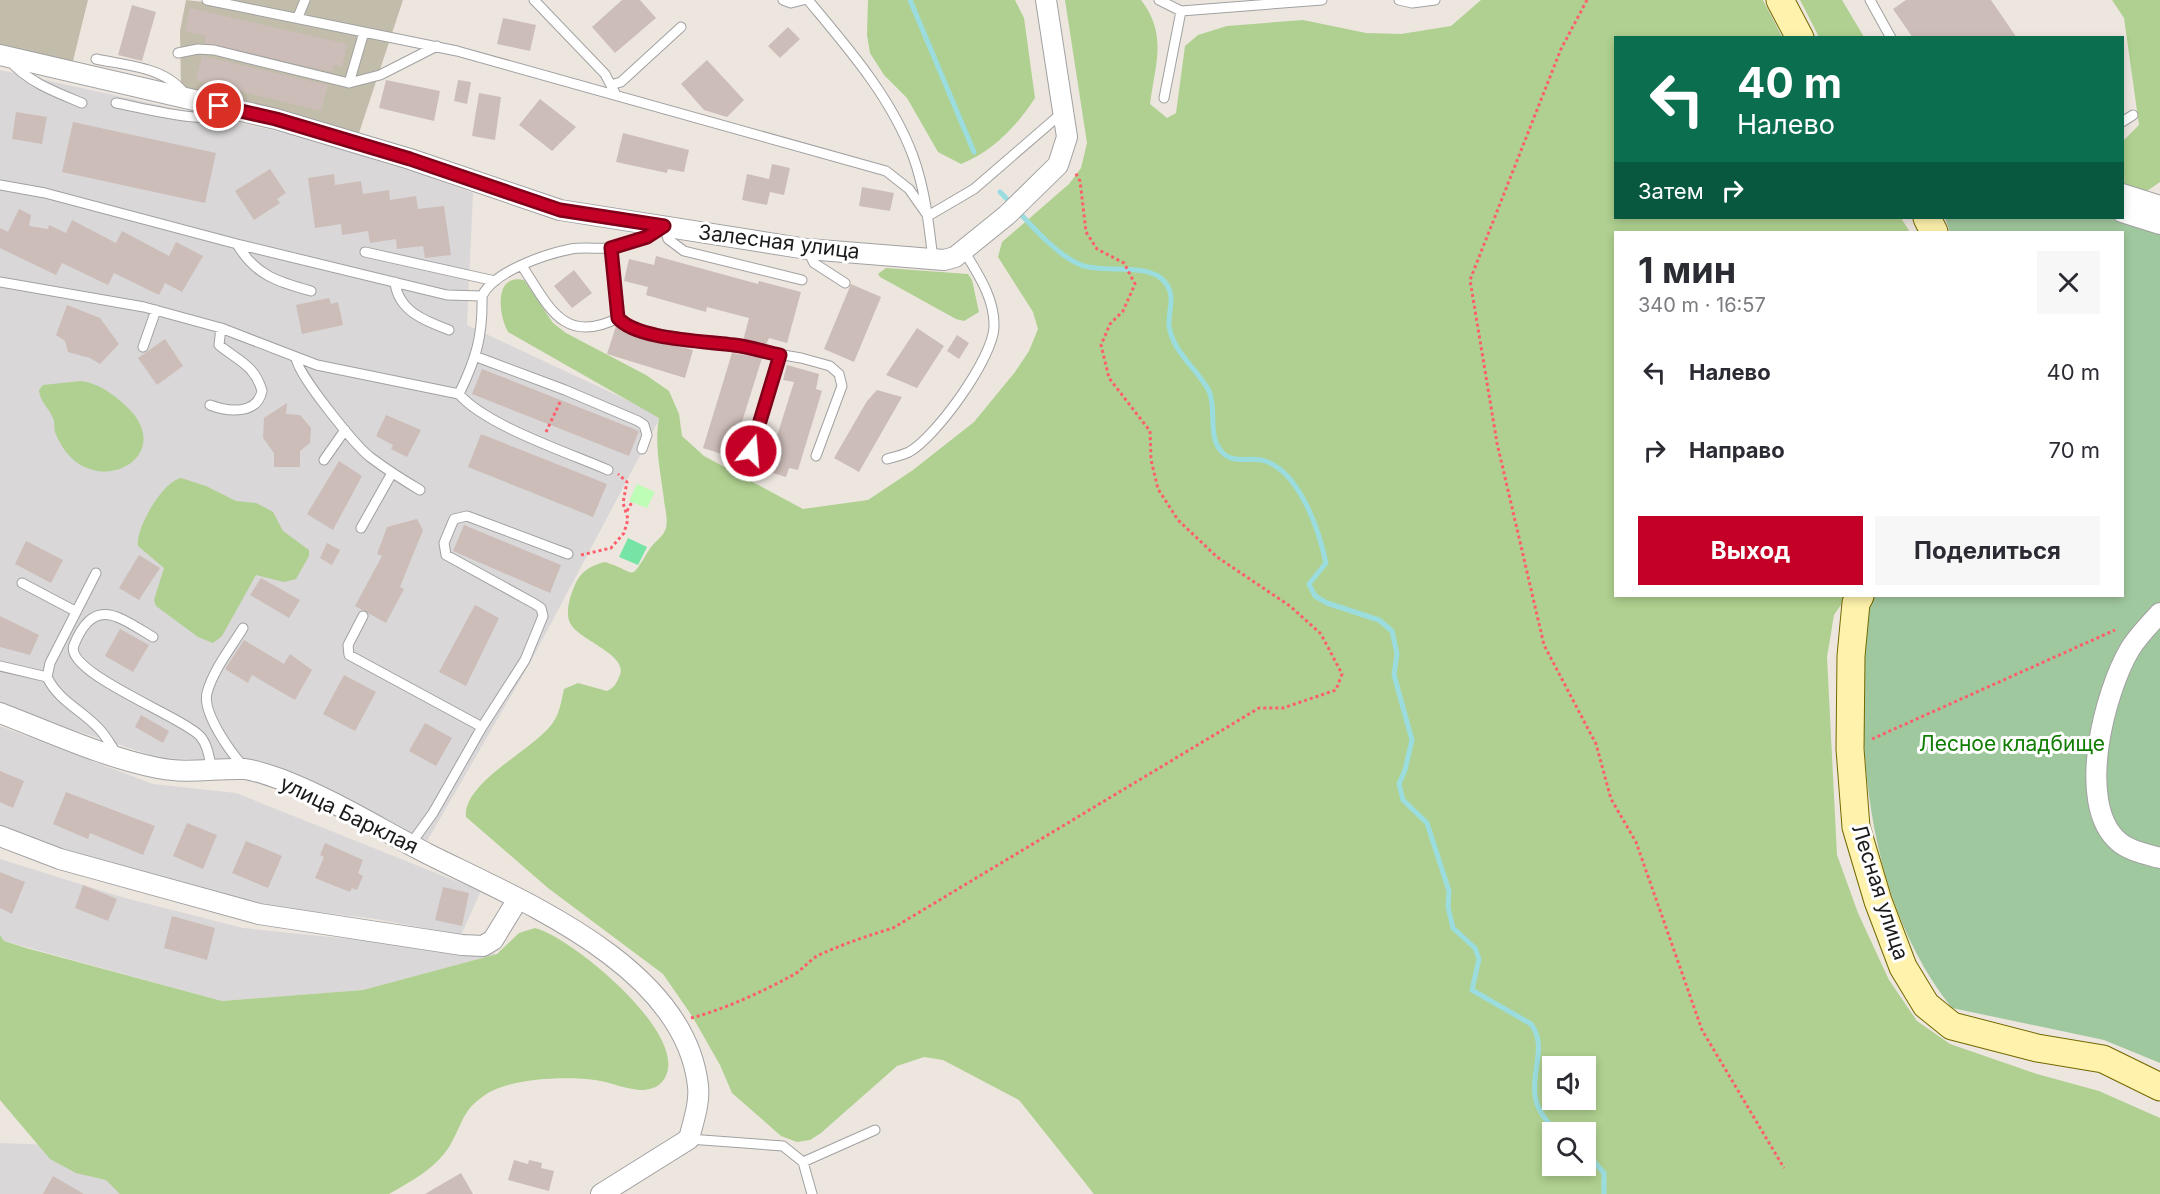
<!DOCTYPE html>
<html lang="ru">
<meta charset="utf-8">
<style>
:root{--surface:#fff;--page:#f7f7f7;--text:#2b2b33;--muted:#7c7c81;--accent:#c50026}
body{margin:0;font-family:Inter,sans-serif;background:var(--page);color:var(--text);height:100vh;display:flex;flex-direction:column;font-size:22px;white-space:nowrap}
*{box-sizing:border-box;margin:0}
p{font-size:20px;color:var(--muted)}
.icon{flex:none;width:33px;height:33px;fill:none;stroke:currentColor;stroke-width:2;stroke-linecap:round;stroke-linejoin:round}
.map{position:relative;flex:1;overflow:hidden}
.details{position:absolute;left:1614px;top:231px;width:510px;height:366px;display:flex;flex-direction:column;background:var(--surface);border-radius:0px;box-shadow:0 3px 9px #0003}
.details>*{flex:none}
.hud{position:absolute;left:1614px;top:36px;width:510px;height:183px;border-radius:0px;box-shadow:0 3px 9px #0003;background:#0b6e4f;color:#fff;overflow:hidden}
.buttons{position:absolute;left:1542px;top:1056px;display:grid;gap:12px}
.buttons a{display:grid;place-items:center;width:54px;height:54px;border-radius:0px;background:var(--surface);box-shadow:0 3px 9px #0003;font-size:30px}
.pin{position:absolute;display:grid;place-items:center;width:51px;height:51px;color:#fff;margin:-26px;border:3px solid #fff;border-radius:50%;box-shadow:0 2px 6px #0007}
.me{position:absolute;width:66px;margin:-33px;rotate:17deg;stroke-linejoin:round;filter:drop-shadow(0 0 4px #0008)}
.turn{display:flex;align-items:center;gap:21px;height:126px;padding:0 24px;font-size:27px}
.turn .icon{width:78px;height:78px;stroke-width:2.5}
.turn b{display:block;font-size:42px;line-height:51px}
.then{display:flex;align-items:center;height:57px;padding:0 24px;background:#0003;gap:12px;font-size:22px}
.round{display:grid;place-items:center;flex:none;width:63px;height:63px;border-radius:0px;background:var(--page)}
.summary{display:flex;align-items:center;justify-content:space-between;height:102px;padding:0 24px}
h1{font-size:36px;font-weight:700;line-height:45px}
.cta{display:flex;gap:12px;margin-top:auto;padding:12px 24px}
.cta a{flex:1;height:69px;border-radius:0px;background:var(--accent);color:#fff;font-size:24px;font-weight:700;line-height:69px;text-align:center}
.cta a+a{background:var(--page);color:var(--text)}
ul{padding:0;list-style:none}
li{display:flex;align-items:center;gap:18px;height:78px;padding:0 24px}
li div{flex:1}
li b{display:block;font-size:22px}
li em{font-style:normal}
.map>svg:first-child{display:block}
</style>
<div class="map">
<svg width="2160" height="1194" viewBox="0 0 2160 1194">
<rect width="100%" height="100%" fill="#ede6df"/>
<path fill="#d9d7d8" d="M 0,70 L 294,135 L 424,175 L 473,193 L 467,325 L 661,416 L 530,663 L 427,841 L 284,774 L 242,762 L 160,758 L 0,706 Z
M 0,726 L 153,784 L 236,793 L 481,891 L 461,935 L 376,919 L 259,905 L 98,861 L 21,836 L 0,828 Z
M 0,859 L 125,898 L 243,928 L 497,954 L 363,990 L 222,1001 L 4,941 L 0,935 Z
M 0,1143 L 103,1147 L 222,1194 L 0,1194 Z"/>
<path fill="#c2bdaa" d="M 0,0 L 88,0 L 72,65 L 0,48 Z
M 186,0 L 229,5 L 232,0 L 403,0 L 358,136 L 181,92 L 180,31 Z"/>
<path fill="#afd090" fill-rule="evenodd" d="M 868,0 L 1015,0 L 1024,18 L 1035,98 C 1017,126 992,152 961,164 L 938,152 L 907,98 L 884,75 L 870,53 L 867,35 Z
M 1065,0 L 1141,0 C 1168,35 1155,64 1150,104 L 1167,118 L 1176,113 L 1185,46 L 1198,35 L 1227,26 L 1303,20 L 1366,33 L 1401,34 L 1451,26 L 1481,0 L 1763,0 L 1782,37 L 1616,38 L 1616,218 L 1901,218 L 1910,232 L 1616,232 L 1616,596 L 1847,596 L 1834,615 L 1827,657 L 1837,855 L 1858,913 L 1889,980 L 1917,1021 L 1950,1044 L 2037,1074 L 2099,1091 L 2160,1118 L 2160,1194 L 1094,1194 L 1019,1100 L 943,1060 L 924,1057 L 897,1066 L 821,1133 L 810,1140 L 797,1142 L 781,1136 L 732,1093 L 720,1065 L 692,1016 L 663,974 L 548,888 L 466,817 C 463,782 533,750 552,724 C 560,713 561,702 564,689 L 578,683 L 607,691 C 614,688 616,684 619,677 C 631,655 579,641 570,623 C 565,612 570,597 574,587 C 580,572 589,566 605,562 C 638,572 628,584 649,550 C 654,541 663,538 666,528 C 668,519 665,509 664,500 C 661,474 654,445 659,418 L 508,332 C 498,314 494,273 524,280 L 553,323 L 566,333 L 646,375 L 669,391 L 679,414 L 682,436 L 704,456 L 803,509 L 868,500 L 913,470 L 974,422 L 1015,372 L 1029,351 L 1038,329 L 1033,312 L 998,257 L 1002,242 L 1069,184 L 1081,168 L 1087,143 ZM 1552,1066 L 1586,1066 L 1586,1100 L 1552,1100 ZM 1552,1132 L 1586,1132 L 1586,1166 L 1552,1166 Z
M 1800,0 L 1842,0 L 1864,37 L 1819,37 Z
M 2112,0 L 2160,0 L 2160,182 L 2147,191 L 2123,185 L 2123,141 L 2139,125 L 2124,18 Z
M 886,268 L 968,274 L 972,280 L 979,312 L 964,321 L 956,319 L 880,277 L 878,274 Z
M 81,381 C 99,383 116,396 128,408 C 181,460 84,508 55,432 C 54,427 55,423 53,418 C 49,408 40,402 39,390 L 43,385 Z
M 181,478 L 206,486 L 236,501 L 256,503 L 264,507 L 273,512 L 283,531 L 309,550 L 309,556 L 296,579 L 284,582 L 256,575 L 222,636 L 213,643 L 198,637 L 156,606 L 154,600 L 164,568 L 138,546 C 135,529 163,481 181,478 Z
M 535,928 C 572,937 700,1042 661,1083 C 655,1089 647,1090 640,1090 C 625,1089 610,1082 595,1080 C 567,1076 513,1078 488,1093 C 461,1110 464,1122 449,1147 C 436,1168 410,1182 389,1194 L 120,1194 L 106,1180 L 76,1173 L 50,1159 L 0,1100 L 0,935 L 4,941 L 26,948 L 222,1001 L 363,990 L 497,954 L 519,933 Z"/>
<path fill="#a0c89e" d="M 2160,210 L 2160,1063 L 2104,1040 L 1952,1008 C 1879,917 1860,789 1863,676 C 1863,651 1862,617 1873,596 L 2122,596 L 2122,232 L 1950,232 L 1945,218 L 2122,218 Z"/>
<path fill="#befdb6" d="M 637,484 L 655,492 L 647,508 L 629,501 Z"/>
<path fill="#75e4a4" d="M 628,538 L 647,547 L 638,565 L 619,557 Z"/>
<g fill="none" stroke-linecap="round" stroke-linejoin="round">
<path stroke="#9bdddf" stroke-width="5" d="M 910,0 L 974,152
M 1000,192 C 1022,214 1053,254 1081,265 C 1105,274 1147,262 1164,281 C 1177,296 1168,309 1169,325 C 1172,352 1197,368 1209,391 C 1217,408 1207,437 1222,452 C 1233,465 1251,456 1265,461 C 1300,473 1319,530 1326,563 L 1309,584 L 1315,596 L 1327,603 L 1379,620 L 1392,631 L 1397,654 L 1394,675 L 1412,740 L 1405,770 L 1399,784 L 1403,800 L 1427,823 L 1449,891 L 1448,907 L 1453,928 L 1475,948 L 1479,959 L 1472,990 L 1531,1024 C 1555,1056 1509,1094 1559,1132
M 1586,1153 L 1604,1173 L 1604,1194"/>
</g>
<path fill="#cdbdb8" d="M 622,0 L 640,0 L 656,18 L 615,53 L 592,27 Z
M 1906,0 L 1991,0 L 2017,38 L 1913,38 L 1893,9 Z
M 132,5 L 156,12 L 142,61 L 118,55 Z
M 190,8 L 347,44 L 342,67 L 333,65 L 332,72 L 205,43 L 206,36 L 185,31 Z
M 503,18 L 536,25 L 530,51 L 497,44 Z
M 788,27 L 800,39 L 780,58 L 768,46 Z
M 202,56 L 328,85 L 321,111 L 196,80 Z
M 707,60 L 744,100 L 727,117 L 704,110 L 681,84 Z
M 386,80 L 440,91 L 434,121 L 379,108 Z
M 458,80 L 471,82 L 467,104 L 454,101 Z
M 479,93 L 501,97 L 495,140 L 472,136 Z
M 540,99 L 576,127 L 552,151 L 519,125 Z
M 16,112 L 47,117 L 42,144 L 12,139 Z
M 73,122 L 216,153 L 205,203 L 62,172 Z
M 623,133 L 689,150 L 684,172 L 668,169 L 667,173 L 616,162 Z
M 772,164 L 790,168 L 784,195 L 770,192 L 767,205 L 742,200 L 747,174 L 769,179 Z
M 270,169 L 286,193 L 277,199 L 280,203 L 254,220 L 235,191 Z
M 334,174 L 335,185 L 361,181 L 363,194 L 389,190 L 390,200 L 416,196 L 418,209 L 444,206 L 451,255 L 425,258 L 423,246 L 397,249 L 396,239 L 370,243 L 368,231 L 342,235 L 341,224 L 315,228 L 308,178 Z
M 862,187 L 894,193 L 890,211 L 859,206 Z
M 19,209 L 31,215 L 29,226 L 48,229 L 49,225 L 66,233 L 72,220 L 116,243 L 122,231 L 169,256 L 176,242 L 203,256 L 182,292 L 165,283 L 159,295 L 114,273 L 108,285 L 62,263 L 56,275 L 0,248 L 0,228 L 8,232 Z
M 656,256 L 758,284 L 759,281 L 801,292 L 787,343 L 769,338 L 766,345 L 743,341 L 749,318 L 707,307 L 706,312 L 646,295 L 648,287 L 624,281 L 629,259 L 654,265 Z
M 574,270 L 592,293 L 572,308 L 554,286 Z
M 851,284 L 881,297 L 854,362 L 824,349 Z
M 329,298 L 331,304 L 338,302 L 343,325 L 302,334 L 296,305 Z
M 67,305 L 100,318 L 119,344 L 100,364 L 90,358 L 68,352 L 65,341 L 56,335 Z
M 616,326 L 645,338 L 693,350 L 685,378 L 607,354 Z
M 917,328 L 944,346 L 917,388 L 886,375 Z
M 957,335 L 969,343 L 959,359 L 947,351 Z
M 165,339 L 183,366 L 157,385 L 138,358 Z
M 732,353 L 762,358 L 731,457 L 703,448 Z
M 787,365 L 819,374 L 816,389 L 822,391 L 798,470 L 789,468 L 786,477 L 766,471 L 794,382 L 783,380 Z
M 482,369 L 639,431 L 629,456 L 472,394 Z
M 877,390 L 902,397 L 859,472 L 834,458 L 867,401 Z
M 287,403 L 286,414 L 300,415 L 311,428 L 310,443 L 300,451 L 300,467 L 274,467 L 274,453 L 263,438 L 264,418 Z
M 386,415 L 421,430 L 407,457 L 391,449 L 393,445 L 376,436 Z
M 481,434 L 607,484 L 593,517 L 468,467 Z
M 339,461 L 362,476 L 333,530 L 307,514 Z
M 417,519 L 423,530 L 400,587 L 404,589 L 386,623 L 355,606 L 382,556 L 377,554 L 387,527 Z
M 464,525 L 561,565 L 550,593 L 453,551 Z
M 26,541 L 63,560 L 51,583 L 15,564 Z
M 327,543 L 340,550 L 332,565 L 320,558 Z
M 139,555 L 160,568 L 139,600 L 119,588 Z
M 261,578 L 300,600 L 289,618 L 250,595 Z
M 475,605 L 499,618 L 466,686 L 439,672 Z
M 0,616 L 39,635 L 30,655 L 0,647 Z
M 120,629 L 149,645 L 133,672 L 105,656 Z
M 244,640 L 284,664 L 290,654 L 312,670 L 295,700 L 252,675 L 248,683 L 225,669 Z
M 344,675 L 376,692 L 355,731 L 323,714 Z
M 141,715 L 169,731 L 163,743 L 135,727 Z
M 425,723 L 452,738 L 436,766 L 409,751 Z
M 0,771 L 24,781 L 13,808 L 0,802 Z
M 66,792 L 155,826 L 143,855 L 90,833 L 88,839 L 53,824 Z
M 187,823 L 217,835 L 203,869 L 173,856 Z
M 246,841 L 282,856 L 268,888 L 232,873 Z
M 325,843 L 363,860 L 358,873 L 363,876 L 357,890 L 352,888 L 350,892 L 315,878 L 324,857 L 320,855 Z
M 0,872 L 25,882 L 12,914 L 0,908 Z
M 83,885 L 117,899 L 108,921 L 75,908 Z
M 443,887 L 469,893 L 462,926 L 435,920 Z
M 172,916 L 215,928 L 207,960 L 164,948 Z
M 514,1160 L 528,1164 L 529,1160 L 542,1163 L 541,1168 L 554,1171 L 549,1191 L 508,1180 Z
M 461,1173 L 473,1194 L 425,1194 Z
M 53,1176 L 84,1194 L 43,1194 Z"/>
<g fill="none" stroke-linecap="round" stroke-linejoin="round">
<g stroke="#a1a1a1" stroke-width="11">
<path id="service" d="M 207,0 L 457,51 L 886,171 L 909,189 L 928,216 L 974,189 L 1063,112
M 534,0 L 605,74 L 616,95
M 783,0 L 791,3 L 803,0
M 808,0 C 848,48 891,97 913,156 C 925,189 929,225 933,260
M 1159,0 L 1181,11 L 1322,0
M 1399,0 L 1412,3 L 1435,0
M 1870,0 L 1891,38
M 298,17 L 305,0
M 178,53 L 198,49 L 214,50 L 349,83 L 380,75 L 437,46
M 96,59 C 129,66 168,67 187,97
M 9,60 C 28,82 55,92 82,103
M 349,83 L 364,32
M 611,85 L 621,82 L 681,27
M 1164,98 L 1181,11
M 116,103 C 140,107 217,128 234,112
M 2122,122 L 2133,115
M 0,185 L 45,193 L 237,244 L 447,295 L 482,296 C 494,271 546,254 571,249 C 583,247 596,249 608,248 C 627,247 650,237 664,226 L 668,239 L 684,251 L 802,280
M 237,244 C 255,275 278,282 311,291
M 611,248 L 618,318 L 631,327 L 647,332 L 801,358 L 830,366 L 839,374 L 842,386 L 816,456
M 807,249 L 814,263 L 845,283
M 365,252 L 495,281
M 522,266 C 548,305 563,346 618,318
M 0,282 L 144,307 L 221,328 L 317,365 L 459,394 C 485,425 569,453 608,470
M 395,282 C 398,311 425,321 449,330
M 143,347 L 156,310
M 296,357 C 296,373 355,445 370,457 C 386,469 403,480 420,490
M 477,357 L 565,390 L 638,421 L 644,425 L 647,435 L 642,449
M 459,394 C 476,359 483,336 482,296
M 210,405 C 228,412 257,415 262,391 C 255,365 237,360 219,345 L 221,328
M 751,451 L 780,355
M 887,459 C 894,457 903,455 909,452 C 936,437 993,358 994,327 C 995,299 978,274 964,251
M 324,460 L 345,430
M 361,528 L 392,473
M 22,583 L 75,611
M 363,616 L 348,645 L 349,655 L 482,727 L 433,813 L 410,845
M 243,628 C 231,648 213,670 207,693 C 202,713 231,753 244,767
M 153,637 C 119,617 94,595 74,645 C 63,672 181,716 200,736 C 208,745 209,758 212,770
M 0,666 L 47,677 C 59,702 84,711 101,731 C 107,738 112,747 117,754
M 47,677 L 50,663 L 96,573
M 482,727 L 525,660 L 543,616 L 541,608 L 535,604 L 446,555 L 444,543 L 454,519 L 467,516 L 568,554
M 689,1139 L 783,1146 L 803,1162 L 812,1194
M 803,1162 L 875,1130"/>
</g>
<g stroke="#a1a1a1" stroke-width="22">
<path id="minor" d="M 0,55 L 276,119 L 410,159 L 560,210 L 807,249 L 944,260 L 955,257 L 1007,215 L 1058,165 L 1067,137 L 1046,0
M 2122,194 L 2160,206
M 2122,212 L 2160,224
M 2160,613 C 2150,624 2138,636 2130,649 C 2105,691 2075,803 2118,841 C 2129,851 2146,854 2160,858
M 0,713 C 50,732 106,758 158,768 C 187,774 215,768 244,769 C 256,770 271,776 283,780 C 334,800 380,829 428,854 C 522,901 685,966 698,1086 C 700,1103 693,1122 689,1139 L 601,1194
M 0,836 L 60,859 L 259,914 L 462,945 L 483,946 L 493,940 L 518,899"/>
</g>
<g stroke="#736900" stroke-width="29">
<path id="secondary" d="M 1780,0 L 1800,38
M 1927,218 L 1934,232
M 1860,596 L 1856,603 L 1851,656 L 1850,749 L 1856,827 L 1878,901 L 1903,967 L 1926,1005 L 1952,1026 L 2037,1048 L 2103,1059 L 2160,1087"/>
</g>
<path stroke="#ff5e6c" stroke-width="3" stroke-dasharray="3 3" stroke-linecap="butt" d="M 1587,0 L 1561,49 L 1470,280 L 1497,443 L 1544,645 L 1596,744 L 1611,799 L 1636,842 L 1702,1030 L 1784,1168
M 546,432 L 561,400
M 627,511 L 632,502
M 581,555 L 611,548 L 624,533 L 628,519 L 623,503 L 627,482 L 618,474
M 1872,739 L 2115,630
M 691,1018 C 725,1009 762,992 793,975 C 803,970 809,960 819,955 C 843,944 867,936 893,928 L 1259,708 L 1283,708 L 1336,690 L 1342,674 L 1321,634 L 1290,606 L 1217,557 L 1178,520 L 1158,489 L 1151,460 L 1150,431 L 1109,378 L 1101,345 L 1110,324 L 1123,311 L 1135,284 L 1124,263 L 1097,249 L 1086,232 L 1080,181 L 1075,172"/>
<use href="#service" stroke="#fff" stroke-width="9"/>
<use href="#minor" stroke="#fff" stroke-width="20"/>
<use href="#secondary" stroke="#fef2ac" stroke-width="27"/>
</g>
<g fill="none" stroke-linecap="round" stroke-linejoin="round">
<g stroke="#800019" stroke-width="15">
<path id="route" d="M 219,106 L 276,119 L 410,159 L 560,210 L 664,226 L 647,237 L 611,248 L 618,318 C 637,340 706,341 734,345 C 750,347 765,352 780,355 L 751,451"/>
</g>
<use href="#route" stroke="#c50026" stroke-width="10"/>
</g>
<g text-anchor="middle" stroke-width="6" stroke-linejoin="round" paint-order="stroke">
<g font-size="21" fill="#1a1a1a" stroke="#fff">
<text transform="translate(779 242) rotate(7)" y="7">Залесная улица</text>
<text transform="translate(349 815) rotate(26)" y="7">улица Барклая</text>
<text transform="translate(1880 892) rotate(72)" y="7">Лесная улица</text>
</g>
<g font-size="21" fill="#117d03" stroke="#fff">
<text x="2012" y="751">Лесное кладбище</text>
</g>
</g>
</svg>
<div class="buttons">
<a><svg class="icon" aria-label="sound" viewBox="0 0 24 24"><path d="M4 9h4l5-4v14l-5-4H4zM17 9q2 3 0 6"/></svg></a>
<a><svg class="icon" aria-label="search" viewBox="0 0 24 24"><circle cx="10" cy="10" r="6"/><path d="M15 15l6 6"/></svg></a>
</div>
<div class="pin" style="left:219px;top:106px;background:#d93025"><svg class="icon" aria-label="arrive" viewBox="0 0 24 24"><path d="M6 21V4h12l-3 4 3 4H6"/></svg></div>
<svg class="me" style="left:751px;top:451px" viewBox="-20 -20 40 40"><circle r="17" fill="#c50026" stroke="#fff" stroke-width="3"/><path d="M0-11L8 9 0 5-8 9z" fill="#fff"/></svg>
<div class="hud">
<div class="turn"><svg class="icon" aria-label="left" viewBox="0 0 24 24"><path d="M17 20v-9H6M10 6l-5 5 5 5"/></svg><div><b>40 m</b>Налево</div></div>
<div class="then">Затем<svg class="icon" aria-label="right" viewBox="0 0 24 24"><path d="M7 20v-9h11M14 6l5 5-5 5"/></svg></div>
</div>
<section class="details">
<div class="summary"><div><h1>1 мин</h1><p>340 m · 16:57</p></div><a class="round"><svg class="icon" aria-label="close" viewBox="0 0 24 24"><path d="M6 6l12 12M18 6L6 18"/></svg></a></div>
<ul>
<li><svg class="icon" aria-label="left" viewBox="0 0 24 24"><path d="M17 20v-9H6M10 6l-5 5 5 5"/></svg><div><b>Налево</b></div><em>40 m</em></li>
<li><svg class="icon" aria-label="right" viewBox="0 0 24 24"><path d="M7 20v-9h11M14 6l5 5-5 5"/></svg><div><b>Направо</b></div><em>70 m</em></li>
</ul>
<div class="cta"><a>Выход</a><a>Поделиться</a></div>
</section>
</div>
